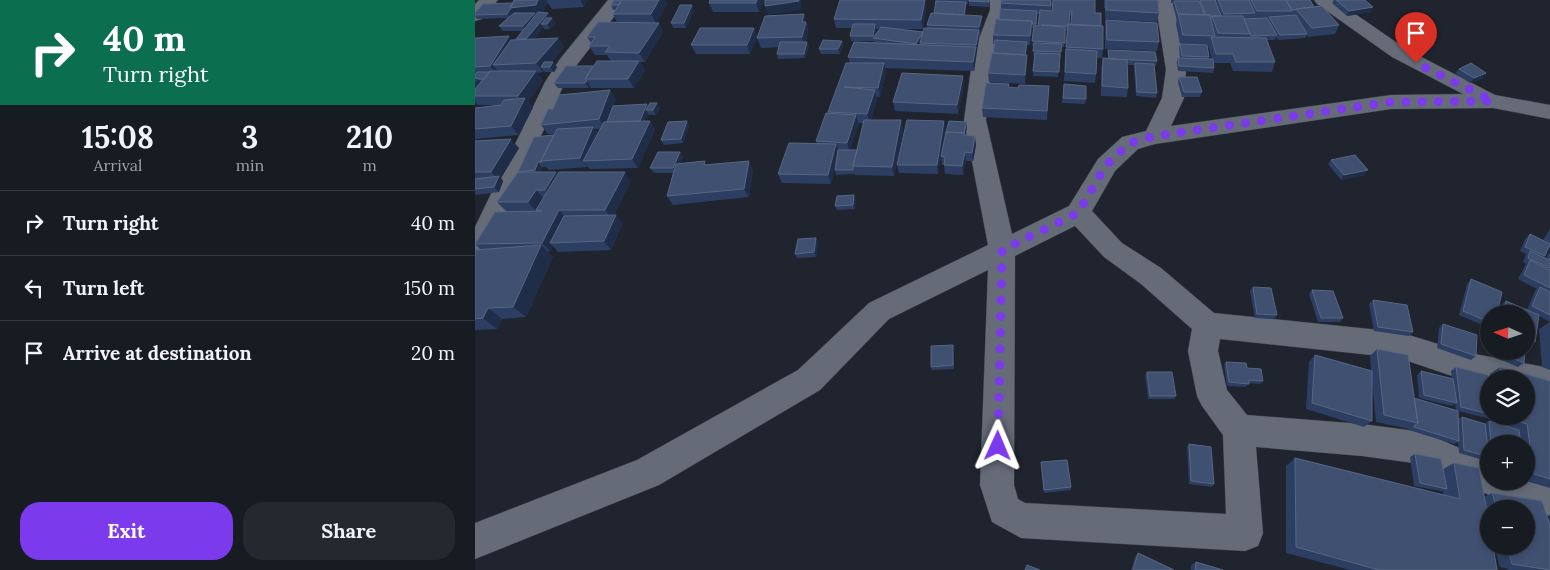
<!DOCTYPE html>
<meta charset="utf-8">
<style>
:root{--surface:#171b22;--page:#24282f;--text:#f1f3f6;--muted:#9ea1a5;--line:#363940;--accent:#7c3aed}
body{margin:0;font-family:Lora,serif;background:var(--page);color:var(--text);height:100vh;display:flex;flex-direction:column;font-size:19px;white-space:nowrap}
*{box-sizing:border-box;margin:0}
p{font-size:16px;color:var(--muted)}
.icon{flex:none;width:28px;height:28px;fill:none;stroke:currentColor;stroke-width:2;stroke-linecap:round;stroke-linejoin:round}
.map{position:relative;flex:1;overflow:hidden}
.drawer{display:flex;flex-direction:column;background:var(--surface);width:475px}
.drawer>*{flex:none}
.hud{background:#0b6e4f;color:#fff;overflow:hidden}
.needle{width:32px;rotate:273deg}
.buttons{position:absolute;left:1005px;top:305px;display:grid;gap:10px}
.buttons a{display:grid;place-items:center;width:55px;height:55px;border-radius:50%;background:var(--surface);box-shadow:0 2px 8px #0003,0 0 0 1px var(--line);font-size:25px}
.pin{position:absolute;display:grid;place-items:center;width:42px;height:42px;color:#fff;margin:-51px -21px;border-radius:50% 50% 50% 0;rotate:-45deg;box-shadow:0 0 5px #0007}
.pin .icon{rotate:45deg}
.me{position:absolute;width:55px;margin:-28px;rotate:1deg;stroke-linejoin:round;filter:drop-shadow(0 0 4px #0008)}
.turn{display:flex;align-items:center;gap:18px;height:105px;padding:0 20px;font-size:22px}
.turn .icon{width:65px;height:65px;stroke-width:2.5}
.turn b{display:block;font-size:35px;line-height:42px}
.eta{display:flex;justify-content:space-evenly;align-items:center;height:85px;text-align:center}
.eta b{font-size:30px;font-weight:700;line-height:35px}
.cta{display:flex;gap:10px;margin-top:auto;padding:10px 20px}
.cta a{flex:1;height:58px;border-radius:20px;background:var(--accent);color:#fff;font-size:20px;font-weight:700;line-height:58px;text-align:center}
.cta a+a{background:var(--page);color:var(--text)}
ul{padding:0;list-style:none}
li{display:flex;align-items:center;gap:15px;height:65px;padding:0 20px;border-top:1px solid var(--line)}
li div{flex:1}
li b{display:block;font-size:19px}
li em{font-style:normal}
main{display:flex;flex:1;min-height:0}
.map>svg:first-child{display:block}
</style>
<main>
<section class="drawer">
<div class="hud">
<div class="turn"><svg class="icon" aria-label="right" viewBox="0 0 24 24"><path d="M7 20v-9h11M14 6l5 5-5 5"/></svg><div><b>40 m</b>Turn right</div></div>
</div>
<div class="eta">
<div><b>15:08</b><p>Arrival</p></div>
<div><b>3</b><p>min</p></div>
<div><b>210</b><p>m</p></div>
</div>
<ul>
<li><svg class="icon" aria-label="right" viewBox="0 0 24 24"><path d="M7 20v-9h11M14 6l5 5-5 5"/></svg><div><b>Turn right</b></div><em>40 m</em></li>
<li><svg class="icon" aria-label="left" viewBox="0 0 24 24"><path d="M17 20v-9H6M10 6l-5 5 5 5"/></svg><div><b>Turn left</b></div><em>150 m</em></li>
<li><svg class="icon" aria-label="arrive" viewBox="0 0 24 24"><path d="M6 21V4h12l-3 4 3 4H6"/></svg><div><b>Arrive at destination</b></div><em>20 m</em></li>
</ul>
<div class="cta"><a>Exit</a><a>Share</a></div>
</section>
<div class="map">
<svg width="1075" height="570" viewBox="0 0 1075 570">
<rect width="100%" height="100%" fill="#1f242e"/>
<g fill="none" stroke-linecap="round" stroke-linejoin="round">
<g stroke="#3b3f47" stroke-width="1">
<path id="street" d="M 4,0 L 23,0 L 7,19 L 0,21 L 0,4 Z
M 133,0 L 152,0 L 101,66 L 90,82 L 13,255 L 9,262 L 0,265 L 0,227 L 70,82 L 85,59 Z
M 515,0 L 533,0 L 533,10 L 518,54 L 511,120 L 537,234 L 594,206 L 623,159 L 647,137 L 671,131 L 687,98 L 691,70 L 680,0 L 698,0 L 711,70 L 709,98 L 696,126 L 916,95 L 988,94 L 917,57 L 842,4 L 839,0 L 860,0 L 931,49 L 1020,95 L 1075,105 L 1075,119 L 1018,108 L 916,109 L 680,144 L 663,149 L 640,171 L 617,211 L 647,243 L 686,268 L 739,313 L 924,332 L 989,352 L 1075,368 L 1075,396 L 1051,391 L 1051,379 L 1014,379 L 1014,384 L 989,380 L 924,358 L 745,339 L 743,351 L 752,390 L 772,415 L 887,424 L 948,432 L 1014,461 L 1014,481 L 1051,481 L 1051,474 L 1075,482 L 1075,516 L 1014,495 L 946,464 L 887,456 L 781,447 L 788,533 L 783,546 L 770,551 L 546,538 L 517,522 L 505,485 L 513,270 L 414,319 L 345,390 L 184,485 L 0,559 L 0,523 L 162,460 L 323,370 L 394,303 L 513,245 L 489,120 L 498,54 L 515,10 ZM 600,226 L 629,257 L 666,284 L 717,329 L 713,351 L 722,396 L 727,406 L 748,435 L 751,514 L 550,503 L 543,499 L 539,485 L 540,256 Z"/>
</g>
<use href="#street" fill="#656b77" fill-rule="evenodd"/>
</g>
<path fill="#2c3f63" fill-rule="evenodd" d="M 39,0 L 112,0 L 109,7 L 77,9 L 72,2 L 68,13 L 73,13 L 76,17 L 76,18 L 81,23 L 75,29 L 69,29 L 68,27 L 59,39 L 83,38 L 89,47 L 77,62 L 82,67 L 79,72 L 70,72 L 69,71 L 68,72 L 62,73 L 68,81 L 53,102 L 58,107 L 44,135 L 0,139 L 2,141 L 44,148 L 26,178 L 28,181 L 24,192 L 0,195 L 0,108 L 26,105 L 3,105 L 0,102 L 0,38 L 41,40 L 47,31 L 28,31 L 24,26 L 32,18 L 2,19 L 0,16 L 0,13 L 38,3 Z
M 139,0 L 190,0 L 192,4 L 181,23 L 184,23 L 188,32 L 170,62 L 165,62 L 170,70 L 159,88 L 116,88 L 115,86 L 114,88 L 83,88 L 79,83 L 118,66 L 136,61 L 132,55 L 120,55 L 114,46 L 116,43 L 112,37 L 142,22 L 138,14 L 141,10 L 138,10 L 136,5 Z
M 289,0 L 284,12 L 238,12 L 234,3 Z
M 460,0 L 494,0 L 492,5 L 491,5 L 490,15 L 507,25 L 505,36 L 504,36 L 499,71 L 410,68 L 411,72 L 405,97 L 402,97 L 402,99 L 396,120 L 426,120 L 428,130 L 419,176 L 380,175 L 380,174 L 361,175 L 360,170 L 361,164 L 356,184 L 307,183 L 303,174 L 342,144 L 341,141 L 375,63 L 373,57 L 399,42 L 399,40 L 399,41 L 376,41 L 375,36 L 377,28 L 361,28 L 359,19 L 451,7 L 448,29 L 423,29 L 448,32 L 452,28 L 452,25 L 459,13 L 461,3 L 460,3 ZM 401,29 L 405,29 L 400,36 ZM 383,123 L 389,123 L 382,150 L 375,150 L 384,124 Z
M 494,0 L 515,0 L 514,7 L 494,6 Z
M 576,0 L 576,11 L 577,11 L 578,0 L 620,13 L 626,26 L 628,49 L 627,58 L 622,58 L 621,74 L 620,83 L 589,81 L 592,31 L 590,31 L 589,47 L 586,47 L 586,57 L 584,57 L 583,77 L 558,76 L 559,56 L 558,55 L 559,46 L 557,46 L 559,29 L 557,28 L 555,45 L 552,45 L 551,55 L 552,64 L 550,84 L 514,82 L 513,73 L 520,44 L 518,44 L 518,35 L 524,20 L 526,9 L 526,3 ZM 562,14 L 564,14 L 563,26 L 561,26 ZM 595,15 L 597,16 L 596,25 L 594,24 Z
M 629,0 L 683,0 L 684,13 L 682,22 L 630,19 L 630,8 L 629,8 Z
M 696,0 L 835,0 L 839,7 L 864,25 L 860,34 L 833,37 L 832,35 L 830,38 L 803,40 L 801,37 L 800,40 L 792,40 L 800,62 L 797,72 L 758,71 L 755,63 L 739,63 L 739,68 L 738,73 L 703,71 L 702,62 L 703,58 L 705,58 L 704,48 L 705,44 L 701,24 L 702,19 L 698,6 L 698,3 L 696,3 ZM 720,44 L 733,45 L 733,46 L 737,59 L 734,59 L 734,57 Z
M 859,0 L 890,0 L 898,7 L 896,12 L 872,16 L 857,3 Z
M 219,10 L 211,28 L 198,28 L 196,23 Z
M 631,20 L 684,42 L 682,51 L 630,49 L 630,29 Z
M 332,23 L 333,31 L 331,42 L 332,42 L 334,47 L 330,58 L 303,59 L 302,54 L 304,47 L 286,48 L 282,38 Z
M 279,28 L 282,37 L 275,54 L 221,54 L 216,45 Z
M 367,41 L 368,45 L 365,54 L 346,54 L 344,49 Z
M 633,50 L 682,61 L 681,66 L 679,66 L 682,93 L 681,98 L 661,96 L 659,68 L 659,65 L 652,65 L 653,88 L 652,97 L 626,96 L 626,68 L 628,58 L 633,59 Z
M 984,69 L 1008,78 L 995,83 L 980,73 Z
M 704,77 L 727,92 L 725,97 L 707,97 L 703,82 Z
M 589,84 L 611,99 L 610,104 L 587,103 Z
M 489,85 L 483,114 L 420,111 L 418,102 Z
M 574,86 L 572,120 L 508,117 L 507,108 L 543,88 Z
M 135,90 L 141,100 L 138,106 L 173,106 L 182,103 L 185,107 L 181,115 L 174,115 L 173,114 L 170,121 L 175,121 L 180,130 L 163,168 L 115,169 L 112,166 L 112,167 L 74,170 L 71,167 L 67,167 L 65,172 L 156,181 L 139,215 L 148,223 L 136,250 L 83,252 L 78,246 L 75,251 L 72,251 L 78,257 L 51,317 L 27,319 L 22,329 L 0,330 L 0,250 L 6,250 L 0,244 L 62,211 L 31,211 L 22,202 L 43,172 L 79,135 L 80,134 L 73,134 L 66,125 L 78,109 ZM 120,129 L 125,129 L 123,133 Z
M 212,121 L 214,126 L 208,143 L 189,145 L 186,140 Z
M 469,121 L 470,130 L 466,156 L 492,122 L 492,127 L 490,135 L 501,145 L 498,161 L 491,161 L 488,175 L 470,174 L 469,165 L 467,165 L 466,156 L 463,174 L 424,173 L 422,165 Z
M 205,152 L 208,157 L 205,164 L 232,165 L 278,170 L 274,197 L 198,205 L 192,196 L 198,173 L 179,173 L 175,168 Z
M 856,160 L 890,175 L 866,180 L 853,164 Z
M 381,199 L 380,209 L 362,210 L 360,206 Z
M 1075,229 L 1075,250 L 1073,249 L 1069,257 L 1071,258 L 1073,254 L 1075,252 L 1075,322 L 1064,316 L 1060,342 L 1054,346 L 1051,344 L 1051,314 L 1024,314 L 1026,305 L 1031,301 L 1052,310 L 1060,291 L 1062,289 L 1043,279 L 1051,264 L 1048,262 L 1051,254 L 1045,251 L 1050,239 L 1055,234 L 1068,240 Z
M 341,238 L 343,242 L 341,257 L 322,258 L 320,254 Z
M 996,279 L 1014,314 L 1014,328 L 984,315 L 992,284 Z
M 778,287 L 802,315 L 799,319 L 780,318 L 775,291 Z
M 837,290 L 868,318 L 865,322 L 843,322 L 834,294 Z
M 898,300 L 938,332 L 934,336 L 899,331 L 894,304 Z
M 1075,322 L 1075,370 L 1067,367 L 1064,329 Z
M 968,324 L 1001,356 L 996,360 L 962,348 L 964,328 Z
M 478,348 L 479,369 L 457,370 L 456,367 Z
M 902,349 L 939,398 L 981,410 L 980,404 L 977,406 L 944,398 L 942,375 L 946,371 L 977,378 L 976,371 L 981,367 L 1014,379 L 1014,416 L 1051,416 L 1051,379 L 1015,379 L 1015,374 L 1025,367 L 1075,381 L 1075,488 L 1051,481 L 1051,444 L 1014,444 L 1014,464 L 1012,464 L 1011,459 L 1008,460 L 984,453 L 983,442 L 979,444 L 934,430 L 934,429 L 901,422 L 897,382 L 897,421 L 889,427 L 831,409 L 834,362 L 840,355 L 896,371 L 895,356 ZM 983,411 L 1015,419 L 1019,417 L 1019,422 L 1014,421 L 1009,424 L 987,417 L 983,419 Z
M 1015,351 L 1050,351 L 1049,363 L 1043,367 L 1015,355 Z
M 751,362 L 772,368 L 788,381 L 785,384 L 774,383 L 771,387 L 752,386 L 749,365 Z
M 672,372 L 701,396 L 699,399 L 673,399 L 670,375 Z
M 714,444 L 739,484 L 737,487 L 714,484 L 712,447 Z
M 940,454 L 966,459 L 968,469 L 979,463 L 1004,468 L 1009,497 L 1017,493 L 1067,501 L 1073,519 L 1075,518 L 1075,570 L 1031,570 L 1034,569 L 1025,567 L 1019,546 L 1051,546 L 1051,509 L 1014,509 L 1014,546 L 1018,546 L 1022,570 L 875,570 L 811,553 L 811,466 L 820,458 L 968,495 L 968,491 L 966,491 L 939,486 L 935,457 Z
M 566,462 L 596,487 L 596,490 L 569,493 Z
M 663,553 L 699,570 L 656,570 L 660,557 Z
M 721,562 L 748,570 L 716,570 L 716,565 Z"/>
<path fill="#1f2d48" d="M 63,0 L 71,0 L 72,2 L 67,14 L 51,31 L 48,26 L 36,18 L 32,14 L 35,8 Z
M 105,0 L 112,0 L 109,7 Z
M 184,0 L 190,0 L 192,4 L 181,23 L 176,14 Z
M 282,0 L 289,0 L 284,12 L 281,3 Z
M 326,0 L 327,10 L 293,15 L 290,6 Z
M 450,0 L 451,7 L 448,29 L 446,20 Z
M 217,5 L 219,10 L 211,28 L 209,23 Z
M 898,7 L 896,12 L 872,16 L 874,11 Z
M 73,13 L 76,17 L 70,24 L 66,24 L 68,27 L 55,44 L 51,39 Z
M 329,14 L 333,31 L 330,46 L 327,37 L 327,22 Z
M 507,16 L 507,25 L 505,36 L 504,27 Z
M 77,18 L 81,23 L 75,29 L 72,24 Z
M 557,21 L 557,30 L 555,45 L 555,36 Z
M 184,23 L 188,32 L 170,62 L 164,53 Z
M 400,24 L 401,29 L 399,39 L 398,38 L 399,41 L 398,36 Z
M 279,28 L 282,37 L 275,54 L 272,45 Z
M 504,30 L 504,39 L 499,71 L 498,62 Z
M 448,32 L 448,37 L 442,49 L 441,44 Z
M 34,36 L 41,45 L 18,65 L 24,72 L 22,75 L 15,66 Z
M 83,38 L 89,47 L 73,67 L 66,67 L 69,71 L 68,72 L 61,63 Z
M 367,41 L 368,45 L 365,54 L 363,49 Z
M 332,42 L 334,47 L 330,58 L 329,54 Z
M 552,55 L 552,64 L 550,84 L 550,75 Z
M 164,61 L 170,70 L 159,88 L 153,79 Z
M 78,62 L 82,67 L 79,72 L 75,67 Z
M 409,63 L 411,72 L 405,97 L 403,88 Z
M 61,71 L 68,81 L 53,102 L 58,107 L 44,135 L 36,126 L 48,102 L 43,96 Z
M 1011,73 L 1008,78 L 995,83 L 999,78 Z
M 488,76 L 489,85 L 483,114 L 482,105 Z
M 3,79 L 11,88 L 0,96 L 0,83 Z
M 112,81 L 115,86 L 114,88 L 110,83 Z
M 135,90 L 141,100 L 131,128 L 124,119 Z
M 400,90 L 402,99 L 395,123 L 392,114 Z
M 182,103 L 185,107 L 181,115 L 178,110 Z
M 172,104 L 175,109 L 171,110 L 173,114 L 167,128 L 164,123 Z
M 381,115 L 384,124 L 375,152 L 372,143 Z
M 426,120 L 428,130 L 419,176 L 417,167 Z
M 175,121 L 180,130 L 163,168 L 157,159 Z
M 212,121 L 214,126 L 208,143 L 206,139 Z
M 469,121 L 470,130 L 463,174 L 462,165 Z
M 492,122 L 492,127 L 490,137 L 489,134 Z
M 118,127 L 125,136 L 108,161 L 112,166 L 112,167 L 105,158 Z
M 500,136 L 501,145 L 498,161 L 497,153 Z
M 36,139 L 44,148 L 26,178 L 28,181 L 24,192 L 19,187 L 22,178 L 16,172 Z
M 361,144 L 364,153 L 356,184 L 353,175 Z
M 205,152 L 208,157 L 201,173 L 198,168 Z
M 490,152 L 491,161 L 488,175 L 487,166 Z
M 274,161 L 278,170 L 274,197 L 269,189 Z
M 63,162 L 67,167 L 64,175 L 60,170 Z
M 893,170 L 890,175 L 866,180 L 869,175 Z
M 81,172 L 88,181 L 78,199 L 70,190 Z
M 150,172 L 156,181 L 137,219 L 130,210 Z
M 61,190 L 69,198 L 61,211 L 53,202 Z
M 379,195 L 381,199 L 380,209 L 378,205 Z
M 84,210 L 92,219 L 75,243 L 78,246 L 75,251 L 67,243 Z
M 141,215 L 148,223 L 136,250 L 129,241 Z
M 341,238 L 343,242 L 341,257 L 339,252 Z
M 66,245 L 78,257 L 51,317 L 38,307 Z
M 13,308 L 27,319 L 22,329 L 8,318 Z"/>
<path fill="#3f5071" stroke="#576683" d="M 39,0 L 63,0 L 61,5 L 35,8 Z
M 139,0 L 147,0 L 144,5 L 136,5 Z
M 147,0 L 184,0 L 176,14 L 138,14 Z
M 235,0 L 282,0 L 281,3 L 234,3 Z
M 290,0 L 324,0 L 324,1 L 290,6 Z
M 365,0 L 450,0 L 446,20 L 359,19 Z
M 494,0 L 514,0 L 514,2 L 494,1 Z
M 526,0 L 576,0 L 576,6 L 526,3 Z
M 578,0 L 620,0 L 620,13 L 626,13 L 626,26 L 596,25 L 597,11 L 595,11 L 594,24 L 593,24 L 592,26 L 566,25 L 590,27 L 590,43 L 557,41 L 559,25 L 563,26 L 565,10 L 577,11 Z
M 631,0 L 683,0 L 684,13 L 631,10 Z
M 725,0 L 740,0 L 746,16 L 737,16 L 737,17 L 735,17 L 735,15 L 731,15 Z
M 743,0 L 774,0 L 780,13 L 749,14 Z
M 776,0 L 811,0 L 817,11 L 782,11 Z
M 811,0 L 835,0 L 839,7 L 821,9 L 820,10 L 817,10 Z
M 861,0 L 890,0 L 898,7 L 874,11 Z
M 461,1 L 491,2 L 489,15 L 459,13 Z
M 699,1 L 724,1 L 730,15 L 703,14 Z
M 38,3 L 35,8 L 36,8 L 32,14 L 0,15 L 0,13 L 8,4 Z
M 205,5 L 217,5 L 209,23 L 196,23 Z
M 847,6 L 864,25 L 837,28 L 821,9 Z
M 525,9 L 562,11 L 561,24 L 557,24 L 557,21 L 524,20 Z
M 63,12 L 73,13 L 51,39 L 41,39 Z
M 39,13 L 60,13 L 48,26 L 24,26 Z
M 456,13 L 507,16 L 504,27 L 452,25 Z
M 329,14 L 327,22 L 331,22 L 327,37 L 282,38 L 290,16 Z
M 703,14 L 735,15 L 740,36 L 708,35 Z
M 821,15 L 832,34 L 805,35 L 794,17 Z
M 737,16 L 768,16 L 775,34 L 743,33 Z
M 71,18 L 77,18 L 72,24 L 66,24 Z
M 792,18 L 802,35 L 776,36 L 769,19 Z
M 521,19 L 557,21 L 555,36 L 518,35 Z
M 631,20 L 682,23 L 684,42 L 632,40 Z
M 123,22 L 184,23 L 164,53 L 130,52 L 135,46 L 114,46 L 120,37 L 112,37 Z
M 378,24 L 400,24 L 398,36 L 375,36 Z
M 593,24 L 628,26 L 628,49 L 591,47 Z
M 406,27 L 448,32 L 441,44 L 398,38 Z
M 225,28 L 279,28 L 272,45 L 216,45 Z
M 449,28 L 504,30 L 501,45 L 445,43 Z
M 34,36 L 15,66 L 0,67 L 0,38 Z
M 736,37 L 791,38 L 800,62 L 761,62 L 758,54 L 741,54 Z
M 83,38 L 61,63 L 18,65 L 36,40 Z
M 348,40 L 367,41 L 363,49 L 344,49 Z
M 520,40 L 552,42 L 550,55 L 518,53 Z
M 305,42 L 332,42 L 329,54 L 302,54 Z
M 379,42 L 501,47 L 498,62 L 373,57 Z
M 559,43 L 587,44 L 586,52 L 558,51 Z
M 705,44 L 732,45 L 734,57 L 707,56 Z
M 591,49 L 622,51 L 621,74 L 590,72 Z
M 633,50 L 680,52 L 682,61 L 634,59 Z
M 517,53 L 552,55 L 550,75 L 513,73 Z
M 560,53 L 585,54 L 584,72 L 558,71 Z
M 628,58 L 652,60 L 653,88 L 627,86 Z
M 703,58 L 738,59 L 739,68 L 704,66 Z
M 122,61 L 164,61 L 153,79 L 110,79 Z
M 69,62 L 78,62 L 75,67 L 66,67 Z
M 371,63 L 409,63 L 403,88 L 369,87 L 400,90 L 392,114 L 353,112 Z
M 660,63 L 679,64 L 682,93 L 662,92 Z
M 996,63 L 1011,73 L 999,78 L 984,69 Z
M 91,66 L 118,66 L 110,79 L 112,81 L 110,83 L 79,83 Z
M 15,71 L 61,71 L 43,96 L 0,96 L 0,89 Z
M 2,72 L 15,72 L 9,79 L 3,79 L 0,78 L 0,75 Z
M 427,73 L 488,76 L 482,105 L 418,102 Z
M 704,77 L 722,77 L 727,92 L 709,92 Z
M 511,83 L 534,84 L 533,87 L 543,88 L 544,85 L 574,86 L 572,111 L 507,108 Z
M 589,84 L 611,86 L 611,99 L 588,98 Z
M 135,90 L 124,119 L 66,125 L 73,109 L 78,109 L 84,95 Z
M 50,98 L 36,126 L 0,129 L 0,108 L 26,105 L 29,100 Z
M 175,103 L 182,103 L 178,110 L 171,110 Z
M 172,104 L 165,121 L 132,122 L 138,106 Z
M 351,113 L 381,115 L 372,143 L 341,141 Z
M 389,120 L 426,120 L 417,167 L 378,166 Z
M 432,120 L 469,121 L 462,165 L 422,165 Z
M 175,121 L 157,159 L 108,161 L 129,122 Z
M 212,121 L 206,139 L 186,140 L 193,122 Z
M 474,121 L 492,122 L 489,133 L 471,132 Z
M 118,127 L 105,158 L 66,161 L 82,129 Z
M 471,132 L 490,133 L 489,135 L 500,136 L 497,153 L 490,152 L 487,166 L 469,165 L 470,157 L 466,156 Z
M 79,135 L 66,161 L 67,162 L 63,162 L 60,170 L 43,172 L 59,137 Z
M 36,139 L 16,172 L 0,172 L 0,141 Z
M 314,143 L 361,144 L 353,175 L 303,174 Z
M 363,150 L 382,150 L 378,166 L 378,170 L 360,170 Z
M 183,152 L 205,152 L 198,168 L 175,168 Z
M 880,155 L 893,170 L 869,175 L 856,160 Z
M 230,161 L 229,165 L 274,161 L 269,189 L 192,196 L 201,164 Z
M 43,172 L 81,172 L 70,190 L 61,190 L 53,202 L 22,202 Z
M 84,172 L 150,172 L 130,210 L 84,210 L 67,243 L 0,244 L 20,212 L 67,211 L 61,210 Z
M 24,176 L 19,187 L 0,189 L 0,179 Z
M 379,195 L 378,205 L 360,206 L 362,196 Z
M 141,215 L 129,241 L 75,243 L 89,216 Z
M 1055,234 L 1075,244 L 1070,256 L 1050,247 Z
M 341,238 L 339,252 L 320,254 L 323,239 Z
M 66,245 L 38,307 L 13,308 L 8,318 L 0,319 L 0,250 Z
M 1055,251 L 1074,260 L 1075,258 L 1075,268 L 1053,258 Z
M 1055,260 L 1075,270 L 1075,288 L 1049,275 Z
M 996,279 L 1027,292 L 1022,314 L 1014,314 L 1014,322 L 988,311 Z
M 778,287 L 796,288 L 802,315 L 782,314 Z
M 1065,287 L 1075,292 L 1075,315 L 1057,306 Z
M 837,290 L 858,291 L 868,318 L 846,318 Z
M 898,300 L 932,305 L 938,332 L 903,327 Z
M 1031,301 L 1064,315 L 1060,342 L 1051,338 L 1051,314 L 1028,314 Z
M 968,324 L 1002,335 L 1001,356 L 966,344 Z
M 478,345 L 478,365 L 456,367 L 456,346 Z
M 902,349 L 933,355 L 943,423 L 909,415 Z
M 1020,351 L 1050,351 L 1049,363 Z
M 840,355 L 897,371 L 897,421 L 837,403 Z
M 751,362 L 771,363 L 772,368 L 786,369 L 788,381 L 774,380 L 774,384 L 754,382 Z
M 981,367 L 1013,375 L 1014,379 L 1014,414 L 986,407 Z
M 1025,367 L 1075,381 L 1075,479 L 1059,474 L 1052,424 L 1031,418 L 1030,416 L 1051,416 L 1051,379 L 1026,379 Z
M 946,371 L 978,379 L 982,403 L 949,395 Z
M 672,372 L 697,372 L 701,396 L 675,396 Z
M 939,398 L 983,411 L 984,441 L 939,427 L 939,426 L 943,423 Z
M 987,417 L 1010,424 L 1014,457 L 989,450 Z
M 1014,421 L 1044,430 L 1046,444 L 1016,444 Z
M 714,444 L 736,447 L 739,484 L 716,481 Z
M 940,454 L 966,459 L 972,489 L 945,483 Z
M 820,458 L 985,499 L 979,463 L 1004,468 L 1014,523 L 1014,546 L 1018,546 L 1022,570 L 904,570 L 821,547 Z
M 592,460 L 596,487 L 569,490 L 566,462 Z
M 1017,493 L 1067,501 L 1075,525 L 1075,570 L 1037,564 L 1032,546 L 1051,546 L 1051,509 L 1022,509 Z
M 663,553 L 699,570 L 658,570 Z
M 721,562 L 748,570 L 720,570 Z
M 552,565 L 565,570 L 550,570 Z"/>
<g fill="none" stroke-linecap="round" stroke-linejoin="round">
<path stroke="#7c3aed" stroke-width="9" stroke-dasharray="0 16.2" d="M 523,446 L 527,250 L 603,213 L 631,165 L 655,143 L 680,136 L 916,102 L 1018,101 L 941,63"/>
</g>
</svg>
<div class="buttons">
<a><svg class="needle" viewBox="-14 -14 28 28"><path d="M0-13l5 13h-10z" fill="#e53935"/><path d="M0 13l5-13h-10z" fill="#9ea1a5"/></svg></a>
<a><svg class="icon" aria-label="layers" viewBox="0 0 24 24"><path d="M12 4l9 5-9 5-9-5zM3 14l9 5 9-5"/></svg></a>
<a>+</a>
<a>−</a>
</div>
<div class="pin" style="left:941px;top:63px;background:#d93025"><svg class="icon" aria-label="arrive" viewBox="0 0 24 24"><path d="M6 21V4h12l-3 4 3 4H6"/></svg></div>
<svg class="me" style="left:523px;top:446px" viewBox="-20 -20 40 40"><path d="M0-17L14 15 0 8-14 15z" fill="#7c3aed" stroke="#fff" stroke-width="4"/></svg>
</div>
</main>
